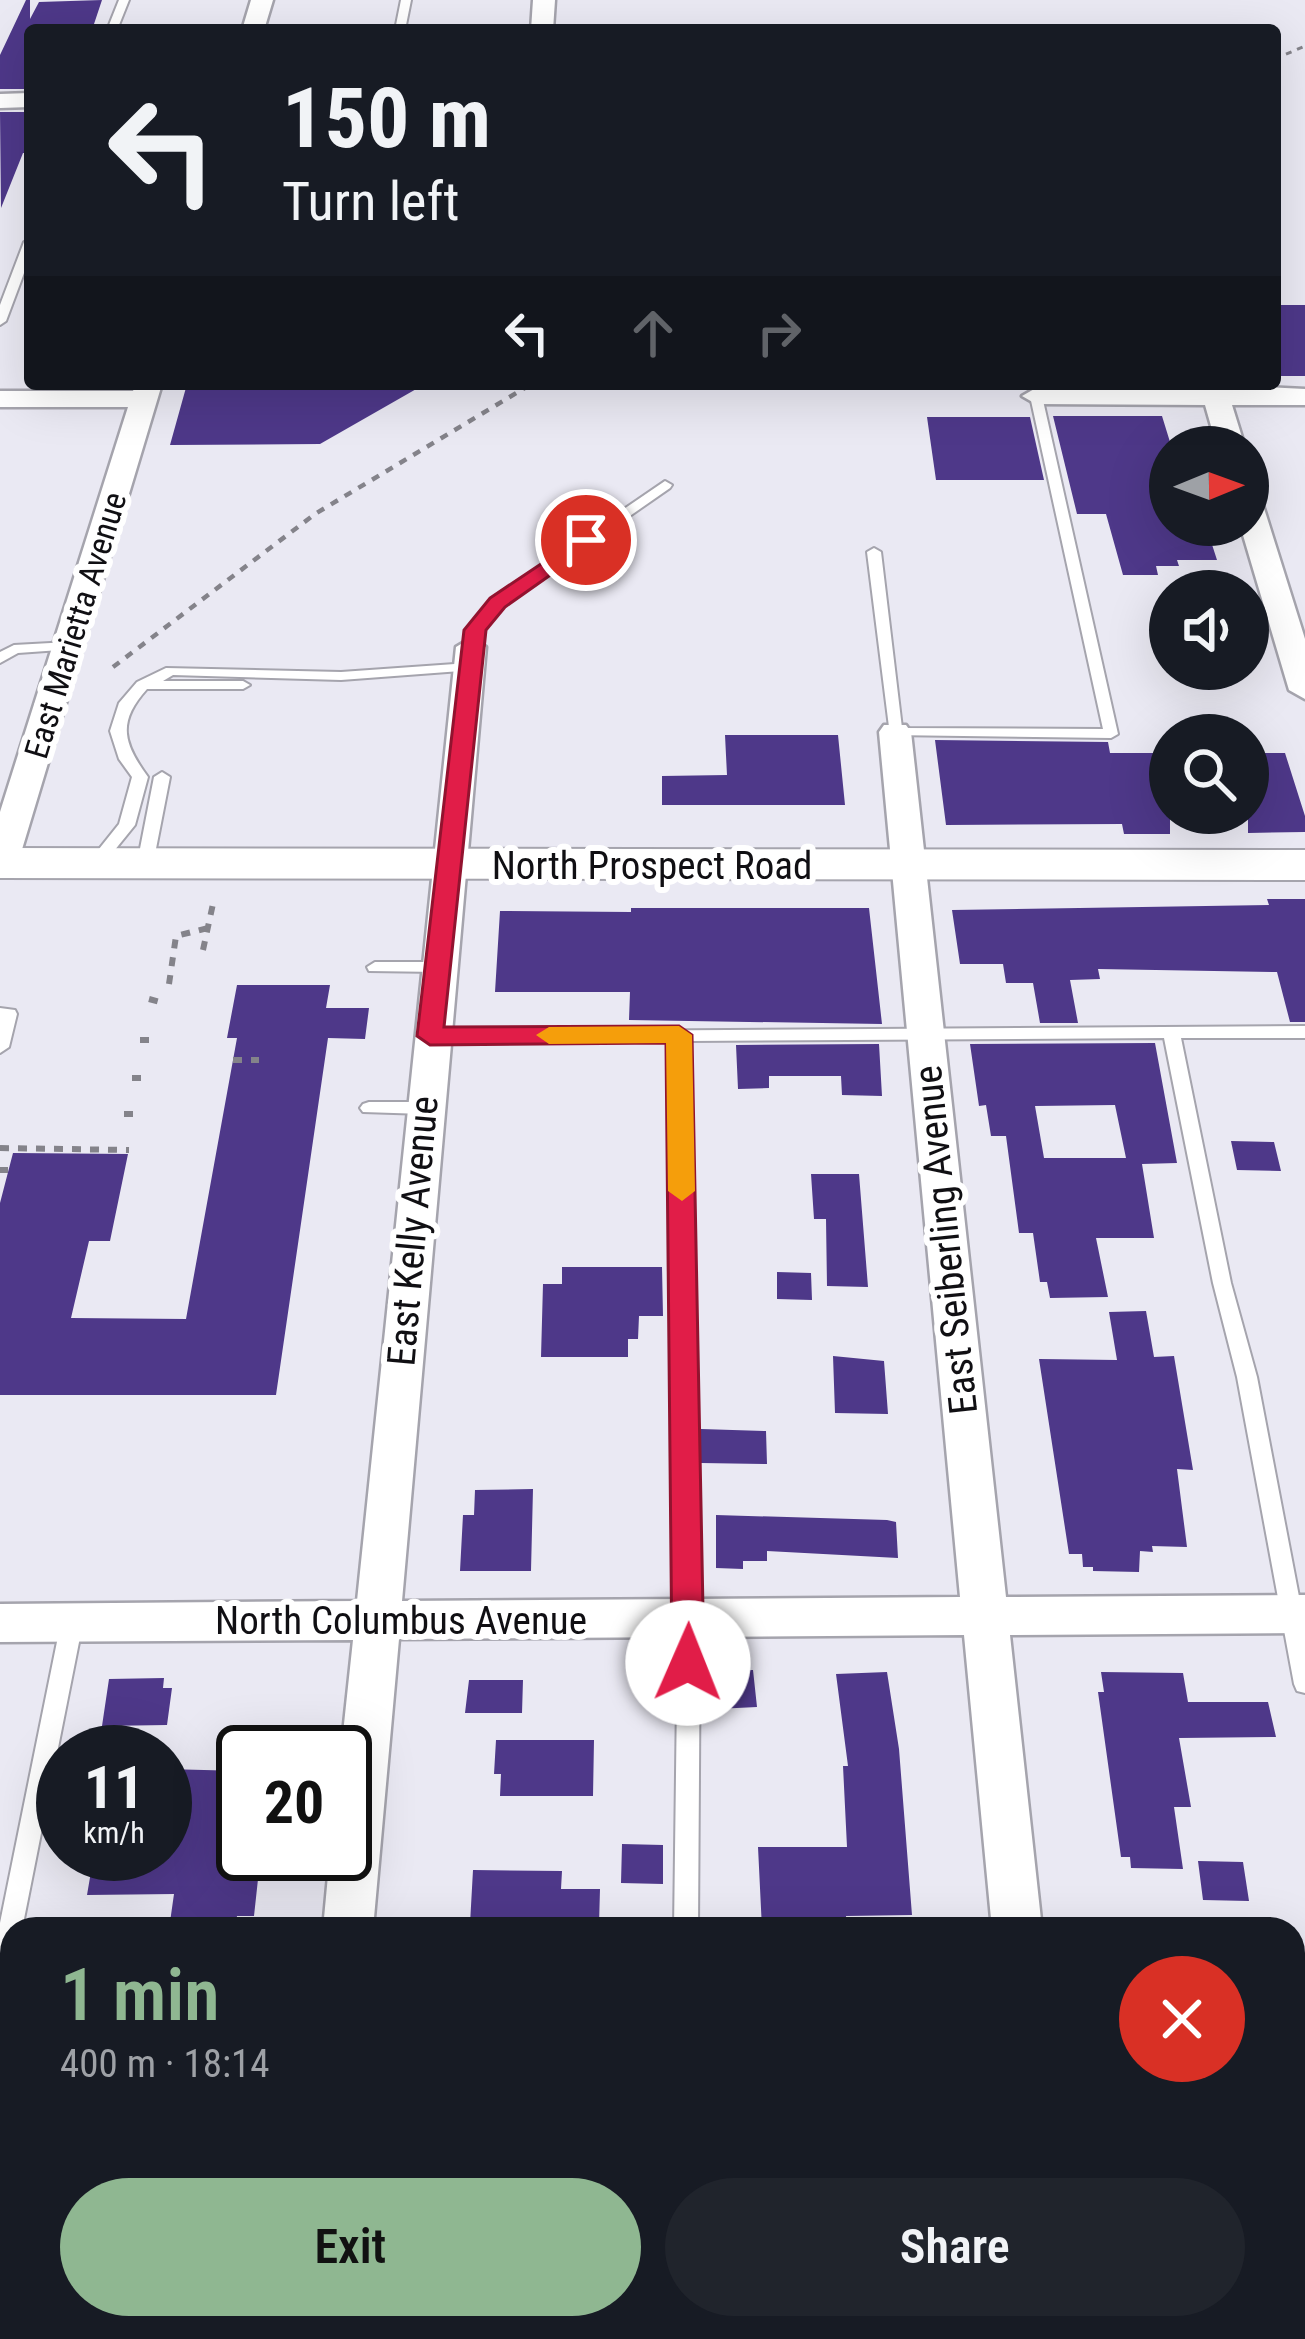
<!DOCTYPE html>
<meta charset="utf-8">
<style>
:root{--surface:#171b24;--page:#20242c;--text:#f1f3f6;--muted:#9ea1a6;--accent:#8fb791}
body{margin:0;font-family:"Roboto Condensed",sans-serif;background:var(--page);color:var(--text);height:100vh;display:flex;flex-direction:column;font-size:45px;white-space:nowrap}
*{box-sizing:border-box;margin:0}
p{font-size:39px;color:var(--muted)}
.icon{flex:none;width:66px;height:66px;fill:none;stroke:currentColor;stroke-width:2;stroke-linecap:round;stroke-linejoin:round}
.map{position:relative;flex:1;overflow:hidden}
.details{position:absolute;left:0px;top:1917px;width:1305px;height:423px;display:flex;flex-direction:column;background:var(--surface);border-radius:36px 36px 0 0;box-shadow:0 12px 48px #0002}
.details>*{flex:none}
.banner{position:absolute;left:24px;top:24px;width:1257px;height:366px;border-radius:12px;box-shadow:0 12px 48px #0002;background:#171b24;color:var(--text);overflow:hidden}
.needle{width:78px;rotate:89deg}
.tools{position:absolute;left:1149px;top:426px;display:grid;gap:24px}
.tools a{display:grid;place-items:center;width:120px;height:120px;border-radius:50%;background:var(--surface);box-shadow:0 12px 48px #0002;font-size:60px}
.speed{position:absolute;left:36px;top:1725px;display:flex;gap:24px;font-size:60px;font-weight:700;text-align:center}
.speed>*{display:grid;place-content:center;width:156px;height:156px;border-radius:50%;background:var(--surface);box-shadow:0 12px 48px #0002;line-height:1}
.speed small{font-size:30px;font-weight:400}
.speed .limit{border:6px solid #111;border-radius:18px;background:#fff;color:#111}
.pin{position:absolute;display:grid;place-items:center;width:102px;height:102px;color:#fff;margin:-51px;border:6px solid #fff;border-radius:50%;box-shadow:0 3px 12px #0007}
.me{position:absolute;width:132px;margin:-66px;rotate:1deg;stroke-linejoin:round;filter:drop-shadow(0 0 9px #0008)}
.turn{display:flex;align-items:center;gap:42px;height:252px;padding:0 60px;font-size:54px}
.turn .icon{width:156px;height:156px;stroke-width:2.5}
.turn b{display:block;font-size:84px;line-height:102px}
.lanes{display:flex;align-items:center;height:114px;padding:0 60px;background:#0003;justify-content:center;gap:60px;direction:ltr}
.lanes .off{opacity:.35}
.round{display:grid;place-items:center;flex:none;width:126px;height:126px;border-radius:63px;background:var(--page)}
.head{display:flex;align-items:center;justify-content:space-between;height:204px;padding:0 60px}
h1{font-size:72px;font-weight:600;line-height:90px;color:var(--accent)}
.primary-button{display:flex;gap:24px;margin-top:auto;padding:24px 60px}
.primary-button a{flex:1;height:138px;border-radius:72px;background:var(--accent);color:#111;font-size:48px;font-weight:600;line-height:138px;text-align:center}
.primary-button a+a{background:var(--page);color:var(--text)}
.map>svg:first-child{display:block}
</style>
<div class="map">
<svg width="1305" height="2339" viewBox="0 0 1305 2339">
<rect width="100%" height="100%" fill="#eae9f3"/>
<path fill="#4e3889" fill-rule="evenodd" d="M 26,0 L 30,0 L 30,19 L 39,2 L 102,0 L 92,30 L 30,30 L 30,89 L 0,89 L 0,55 Z
M 0,112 L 30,112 L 30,153 L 23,153 L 1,208 Z
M 1275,305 L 1305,305 L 1305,376 L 1275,376 Z
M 187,384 L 425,384 L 320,444 L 170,445 Z
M 1053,416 L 1162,416 L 1170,442 L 1170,525 L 1206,526 L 1217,560 L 1177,560 L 1179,566 L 1156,566 L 1158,575 L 1123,575 L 1106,514 L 1077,514 Z
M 927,417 L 1030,417 L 1044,480 L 936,480 Z
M 725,735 L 838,735 L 845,805 L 662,805 L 662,776 L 727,775 Z
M 935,740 L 1108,742 L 1110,753 L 1170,753 L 1170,834 L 1124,834 L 1122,824 L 946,825 Z
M 1248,753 L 1285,753 L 1305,816 L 1305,832 L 1248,833 Z
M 1267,899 L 1305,899 L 1305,1022 L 1290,1022 L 1277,972 L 1098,969 L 1100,979 L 1070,980 L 1078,1023 L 1040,1023 L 1033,983 L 1006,983 L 1003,964 L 960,964 L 952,910 L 1269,905 Z
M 631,908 L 869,908 L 882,1024 L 629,1020 L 630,992 L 495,992 L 500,911 L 631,912 Z
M 237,985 L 330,985 L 326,1008 L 369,1008 L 365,1039 L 328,1038 L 276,1395 L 0,1395 L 0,1203 L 13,1153 L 128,1154 L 110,1241 L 89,1241 L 71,1318 L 186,1319 L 237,1038 L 227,1038 Z
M 1155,1043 L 1177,1163 L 1142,1164 L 1154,1238 L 1096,1238 L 1108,1297 L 1050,1298 L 1047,1282 L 1040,1282 L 1033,1233 L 1019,1233 L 1006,1136 L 991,1136 L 986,1105 L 979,1106 L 970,1044 ZM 1115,1105 L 1126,1158 L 1044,1158 L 1035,1106 Z
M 879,1044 L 882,1096 L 842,1095 L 841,1076 L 769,1076 L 769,1088 L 738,1089 L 736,1045 Z
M 1231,1141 L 1274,1142 L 1281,1171 L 1237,1170 Z
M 811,1174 L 859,1174 L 868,1287 L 827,1286 L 826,1219 L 814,1219 Z
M 562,1267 L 662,1267 L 663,1316 L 639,1316 L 638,1339 L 628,1339 L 628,1357 L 541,1357 L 543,1284 L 562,1284 Z
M 777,1272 L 811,1273 L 812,1300 L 777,1299 Z
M 1146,1311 L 1154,1357 L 1174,1356 L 1193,1470 L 1177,1469 L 1187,1547 L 1152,1546 L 1153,1552 L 1140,1551 L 1139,1572 L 1093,1571 L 1093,1567 L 1083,1567 L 1082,1554 L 1069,1554 L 1039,1359 L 1117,1360 L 1109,1312 Z
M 833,1356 L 884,1361 L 888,1414 L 835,1413 Z
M 701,1429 L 766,1431 L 767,1464 L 701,1463 Z
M 533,1489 L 531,1571 L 460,1571 L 463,1515 L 474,1515 L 475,1490 Z
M 716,1515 L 887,1520 L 896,1522 L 898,1558 L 767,1551 L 767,1561 L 743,1561 L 743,1569 L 716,1568 Z
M 753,1670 L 757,1707 L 716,1709 L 713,1671 Z
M 887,1672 L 899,1749 L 912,1915 L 846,1916 L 847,1929 L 762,1929 L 758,1847 L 847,1847 L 843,1766 L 848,1766 L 836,1674 Z
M 1101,1672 L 1183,1673 L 1188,1702 L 1268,1702 L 1276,1737 L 1179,1738 L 1191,1807 L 1174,1807 L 1183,1869 L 1131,1868 L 1130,1857 L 1121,1857 L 1098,1692 L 1104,1692 Z
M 164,1678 L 163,1688 L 172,1688 L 167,1725 L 102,1726 L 109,1679 Z
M 469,1680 L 523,1680 L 522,1713 L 465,1713 Z
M 496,1740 L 594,1740 L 593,1796 L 500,1796 L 501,1774 L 494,1774 Z
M 165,1769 L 243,1771 L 243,1870 L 259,1870 L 254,1916 L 237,1916 L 236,1922 L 170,1922 L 174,1894 L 87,1895 L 94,1854 L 165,1854 Z
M 622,1844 L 663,1845 L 663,1884 L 621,1883 Z
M 1198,1861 L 1243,1862 L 1249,1901 L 1203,1900 Z
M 473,1870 L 562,1871 L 561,1889 L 600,1889 L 599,1925 L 470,1924 Z"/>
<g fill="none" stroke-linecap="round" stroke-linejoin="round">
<g stroke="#a5a4ad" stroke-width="4">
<path id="lane" d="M 119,0 L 129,0 L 117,30 L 107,30 Z
M 401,0 L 411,0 L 405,30 L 395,30 Z
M 30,239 L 30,257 L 6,321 L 0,325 L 0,305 L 24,242 Z
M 1032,393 L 1042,396 L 1118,734 L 1111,738 L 890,735 L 867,552 L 874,548 L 881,552 L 902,728 L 1103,729 L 1030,396 Z
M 665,481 L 672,485 L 670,488 L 502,605 L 482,631 L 476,650 L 466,650 L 464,647 L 468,630 L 492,599 Z
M 69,642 L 76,646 L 74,649 L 18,653 L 0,663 L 0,652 L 14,645 Z
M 469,663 L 474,664 L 474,670 L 341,680 L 173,675 L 163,681 L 243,681 L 250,685 L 243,689 L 147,689 C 117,722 123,743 148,777 L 135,825 L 101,867 L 89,867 L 87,864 L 119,824 L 132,777 L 119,759 L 110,731 L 119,703 L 137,682 L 166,668 L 341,672 Z
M 162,772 L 170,777 L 153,864 L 145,869 L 137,864 L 154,777 Z
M 375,962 L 439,962 L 447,967 L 439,972 L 369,971 L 367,967 Z
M 0,1008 L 15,1010 L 17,1014 L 9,1047 L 0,1053 Z
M 1305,1026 L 1305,1038 L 1181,1038 L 1231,1283 L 1257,1377 L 1305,1628 L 1305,1693 L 1297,1691 L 1294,1684 L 1237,1377 L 1213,1283 L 1164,1038 L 688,1041 L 700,1620 L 698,1929 L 674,1929 L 678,1620 L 671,1041 L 430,1042 L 421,1036 L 424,1032 Z
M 369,1102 L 424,1102 L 433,1108 L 424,1114 L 363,1112 L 360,1108 L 363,1104 Z
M 72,1613 L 79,1616 L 83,1622 L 22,1929 L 12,1929 L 12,1981 L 8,1989 L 0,1992 L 0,1923 L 61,1622 L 65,1616 Z
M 674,2328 L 700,2328 L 701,2339 L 675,2339 Z"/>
</g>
<g stroke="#a5a4ad" stroke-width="5">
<path id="street" d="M 251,0 L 273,0 L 264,30 L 242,30 Z
M 533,0 L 555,0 L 553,30 L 531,30 Z
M 30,93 L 30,107 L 0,108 L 0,94 Z
M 136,384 L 162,384 L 17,866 L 12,874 L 0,877 L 0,812 L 128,407 L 0,407 L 0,391 L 133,391 Z
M 1199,384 L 1305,389 L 1305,405 L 1232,405 L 1245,447 L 1217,447 L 1205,405 L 1036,404 L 1022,396 L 1036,388 L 1200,388 Z
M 1248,493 L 1262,502 L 1305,639 L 1305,699 L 1289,690 L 1240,525 L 1248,525 Z
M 471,638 L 486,647 L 402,1601 L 960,1597 L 879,732 L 884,725 L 906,725 L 911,732 L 1006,1597 L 1305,1595 L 1305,1633 L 1010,1635 L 1042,1929 L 992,1929 L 964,1635 L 399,1639 L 373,1929 L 323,1929 L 330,1854 L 345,1854 L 345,1752 L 341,1752 L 353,1640 L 0,1642 L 0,1604 L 357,1601 L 456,647 Z
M 285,2328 L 341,2328 L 340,2339 L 284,2339 Z
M 1032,2328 L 1088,2328 L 1089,2339 L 1033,2339 Z"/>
</g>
<g stroke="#a5a4ad" stroke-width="4">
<path id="secondary" d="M 0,848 L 1305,850 L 1305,880 L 0,878 Z"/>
</g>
<path stroke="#84838a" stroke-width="3" stroke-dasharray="6 6" stroke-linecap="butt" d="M 1275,59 L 1305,46
M 523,389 L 533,384"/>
<path stroke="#84838a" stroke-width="4.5" stroke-dasharray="8 8" stroke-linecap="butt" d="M 113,667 L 315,514 L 528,386"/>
<path stroke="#84838a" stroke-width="6" stroke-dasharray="9 9" stroke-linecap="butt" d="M 203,950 L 214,899
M 169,984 L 176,936 L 208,928
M 149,999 L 160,1002
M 140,1040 L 152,1040
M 233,1060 L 259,1060
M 132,1078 L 144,1078
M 124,1114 L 136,1114
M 0,1148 L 129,1150
M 0,1170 L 8,1170"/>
<use href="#lane" fill="#fff" fill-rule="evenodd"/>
<use href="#street" fill="#fff" fill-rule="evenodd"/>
<use href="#secondary" fill="#fff" fill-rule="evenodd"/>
</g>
<path fill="#e11d48" stroke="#92132f" stroke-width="3" d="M 586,534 L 593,536 L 593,545 L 505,607 L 486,630 L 444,1027 L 679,1026 L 692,1035 L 704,1663 L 700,1673 L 688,1677 L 677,1673 L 672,1663 L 666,1043 L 430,1045 L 417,1036 L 464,630 L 490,598 Z"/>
<path fill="#f59e0b" d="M 679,1026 L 692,1035 L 695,1191 L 682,1201 L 668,1191 L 666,1043 L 549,1044 L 536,1035 L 549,1027 Z"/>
<g text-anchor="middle" stroke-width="12" stroke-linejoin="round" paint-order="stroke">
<g font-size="33" fill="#100f13" stroke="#fff">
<text transform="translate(75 625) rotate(-73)" y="12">East Marietta Avenue</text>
</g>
<g font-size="39" fill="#100f13" stroke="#fff">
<text x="652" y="879">North Prospect Road</text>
<text transform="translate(412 1231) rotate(-85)" y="14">East Kelly Avenue</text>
<text transform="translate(945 1240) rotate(-96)" y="14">East Seiberling Avenue</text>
<text x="401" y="1634">North Columbus Avenue</text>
</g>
</g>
</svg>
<div class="tools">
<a><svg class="needle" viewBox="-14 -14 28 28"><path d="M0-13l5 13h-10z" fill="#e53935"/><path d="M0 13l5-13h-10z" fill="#9ea1a6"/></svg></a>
<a><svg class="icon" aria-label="sound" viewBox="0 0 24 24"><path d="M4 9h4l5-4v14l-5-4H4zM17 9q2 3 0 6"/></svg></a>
<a><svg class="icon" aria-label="search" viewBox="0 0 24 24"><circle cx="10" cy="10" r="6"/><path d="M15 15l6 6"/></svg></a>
</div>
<div class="speed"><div>11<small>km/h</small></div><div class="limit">20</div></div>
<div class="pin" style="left:586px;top:540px;background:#d93025"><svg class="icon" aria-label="arrive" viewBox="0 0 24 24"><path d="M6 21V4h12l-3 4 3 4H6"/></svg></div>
<svg class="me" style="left:688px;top:1663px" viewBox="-20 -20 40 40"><circle r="19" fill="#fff"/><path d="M0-13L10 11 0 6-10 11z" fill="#e11d48"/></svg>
<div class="banner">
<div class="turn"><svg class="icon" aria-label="left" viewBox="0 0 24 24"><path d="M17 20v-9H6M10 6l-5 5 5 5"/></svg><div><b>150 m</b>Turn left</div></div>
<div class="lanes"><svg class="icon" aria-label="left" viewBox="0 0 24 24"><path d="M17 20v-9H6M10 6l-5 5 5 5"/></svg><svg class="icon off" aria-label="ahead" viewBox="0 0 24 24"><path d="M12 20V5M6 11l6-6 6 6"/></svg><svg class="icon off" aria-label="right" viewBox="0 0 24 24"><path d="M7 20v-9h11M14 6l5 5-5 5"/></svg></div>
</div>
<section class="details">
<div class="head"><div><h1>1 min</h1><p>400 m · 18:14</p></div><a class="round" style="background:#d93025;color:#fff"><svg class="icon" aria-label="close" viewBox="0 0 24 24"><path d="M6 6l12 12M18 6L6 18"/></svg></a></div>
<div class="primary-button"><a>Exit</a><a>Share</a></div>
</section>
</div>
